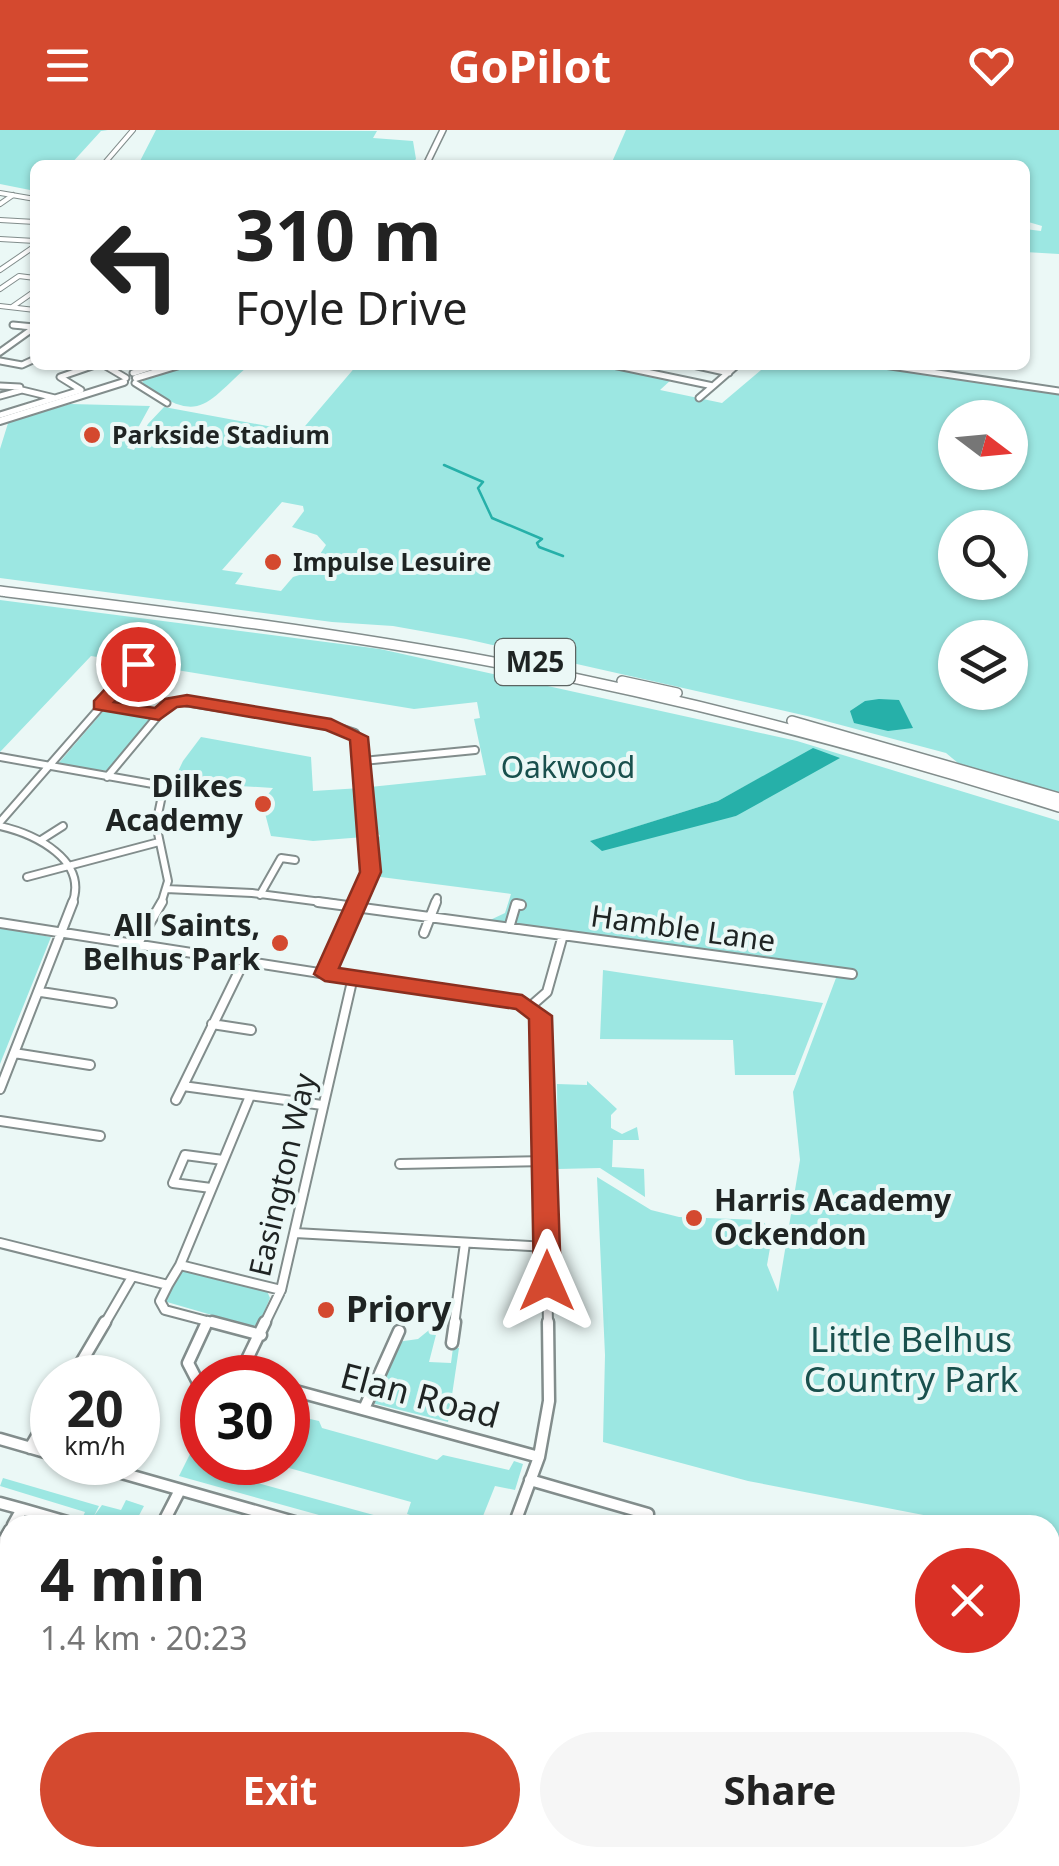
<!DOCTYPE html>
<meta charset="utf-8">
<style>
:root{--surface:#fff;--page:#f6f6f6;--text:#222;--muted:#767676;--accent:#d4492f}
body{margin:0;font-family:"Noto Sans",sans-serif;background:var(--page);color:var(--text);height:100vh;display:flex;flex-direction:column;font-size:38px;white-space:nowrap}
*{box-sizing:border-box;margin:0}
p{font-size:32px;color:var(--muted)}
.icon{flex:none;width:55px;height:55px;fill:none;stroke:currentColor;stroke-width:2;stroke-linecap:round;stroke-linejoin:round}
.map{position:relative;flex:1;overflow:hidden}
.side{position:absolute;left:0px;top:1385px;width:1060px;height:352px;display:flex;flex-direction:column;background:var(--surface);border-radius:30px 30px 0 0;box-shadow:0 2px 8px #0004}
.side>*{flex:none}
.banner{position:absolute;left:30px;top:30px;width:1000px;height:210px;border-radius:15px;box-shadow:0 2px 8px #0004;background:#fff;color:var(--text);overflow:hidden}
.needle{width:65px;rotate:106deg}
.fabs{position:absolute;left:938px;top:270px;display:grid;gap:20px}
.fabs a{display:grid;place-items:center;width:90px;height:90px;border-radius:50%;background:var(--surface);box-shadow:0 2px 8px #0004;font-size:50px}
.speed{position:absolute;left:30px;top:1225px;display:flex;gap:20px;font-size:50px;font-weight:700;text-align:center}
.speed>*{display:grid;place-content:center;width:130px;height:130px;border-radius:50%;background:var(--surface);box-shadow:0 2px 8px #0004;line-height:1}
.speed small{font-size:25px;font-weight:400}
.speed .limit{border:15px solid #d22;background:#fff;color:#111}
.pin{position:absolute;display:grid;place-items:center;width:85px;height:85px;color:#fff;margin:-42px;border:5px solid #fff;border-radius:50%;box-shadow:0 2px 10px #0007}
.me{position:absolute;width:110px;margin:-55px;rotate:0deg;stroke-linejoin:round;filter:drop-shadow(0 0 8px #0008)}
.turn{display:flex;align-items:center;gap:35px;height:210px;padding:0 40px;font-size:45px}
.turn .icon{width:130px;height:130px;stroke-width:2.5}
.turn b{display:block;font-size:70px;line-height:85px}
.round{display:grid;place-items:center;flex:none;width:105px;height:105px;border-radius:52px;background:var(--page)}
.summary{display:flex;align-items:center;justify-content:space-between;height:170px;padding:0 40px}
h1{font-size:60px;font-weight:700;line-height:75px}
.primary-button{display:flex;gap:20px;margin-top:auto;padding:20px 40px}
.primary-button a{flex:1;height:115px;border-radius:60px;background:var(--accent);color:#fff;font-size:40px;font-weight:700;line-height:115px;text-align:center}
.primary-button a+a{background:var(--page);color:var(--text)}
header{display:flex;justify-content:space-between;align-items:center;height:130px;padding:0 40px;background:var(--accent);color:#fff;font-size:45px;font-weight:700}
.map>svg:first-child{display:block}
</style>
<header><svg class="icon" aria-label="menu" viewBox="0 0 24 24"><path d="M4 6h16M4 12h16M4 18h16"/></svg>GoPilot<svg class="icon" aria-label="heart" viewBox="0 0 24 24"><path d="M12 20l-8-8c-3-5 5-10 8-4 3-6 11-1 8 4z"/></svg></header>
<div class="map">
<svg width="1059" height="1736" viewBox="0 0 1059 1736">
<rect width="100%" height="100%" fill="#ebf8f6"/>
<path fill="#9ce7e2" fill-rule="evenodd" d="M 0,0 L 108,0 L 101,1 L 70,35 L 35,35 L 35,61 L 0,54 Z
M 156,0 L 377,1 L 373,8 L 413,11 L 416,29 L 410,35 L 138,35 Z
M 626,0 L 1059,0 L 1059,124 L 1025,122 L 1025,99 L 1041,101 L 1042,96 L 1025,91 L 1025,35 L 616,35 L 612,32 Z
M 184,235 L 249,235 C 203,277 199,294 142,254 L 144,248 Z
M 357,235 L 607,235 L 672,249 L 660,260 L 722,273 L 767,235 L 891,235 L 1059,261 L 1059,666 L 958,633 L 946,623 L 807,586 L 466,509 L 393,496 L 332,492 L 0,448 L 0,319 L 9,290 L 70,274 L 150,276 L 127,318 L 134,320 L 148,294 L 164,277 L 300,302 ZM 955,288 L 1010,288 L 1010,342 L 955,342 ZM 282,372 L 303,376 L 304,381 L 292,397 L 317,405 L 326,415 L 311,438 L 315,440 L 293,447 L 281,461 L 235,454 L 243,443 L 222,440 ZM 955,398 L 1010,398 L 1010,452 L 955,452 ZM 955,508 L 1010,508 L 1010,562 L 955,562 Z
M 0,470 L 380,519 L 797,611 L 1059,691 L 1059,1414 L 1050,1412 L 1050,1395 L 975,1395 L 748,1351 L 603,1312 L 605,1225 L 597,1047 L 651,1080 L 679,1087 L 761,1090 L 773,1101 L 767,1135 L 778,1162 L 800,1030 L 793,962 L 839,840 L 488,791 L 505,783 L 511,764 L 373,746 L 374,711 L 380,706 L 373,697 L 370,657 L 486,645 L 474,589 L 480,588 L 477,572 L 414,579 L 91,526 L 0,622 ZM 813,619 L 736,686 L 591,711 L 718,671 Z
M 107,577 L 155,587 L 109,641 L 57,635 Z
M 201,607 L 311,627 L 313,661 L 361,658 L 364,707 L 313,711 L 271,706 L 262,672 L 273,658 L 173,652 L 183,631 Z
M 0,798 L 51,807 L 0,934 Z
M 603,840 L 823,873 L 795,945 L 735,945 L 733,910 L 600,909 Z
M 587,951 L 617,979 L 611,985 L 611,998 L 622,1004 L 637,997 L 639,1010 L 613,1010 L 612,1037 L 644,1039 L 645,1067 L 600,1038 L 558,1039 L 557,954 L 587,955 Z
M 186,1141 L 267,1161 L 270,1168 L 261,1190 L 253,1197 L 167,1172 L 166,1166 L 178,1143 Z
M 434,1196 L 438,1197 L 429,1232 L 451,1233 L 453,1218 L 459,1218 L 448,1292 L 372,1273 L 397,1212 L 418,1209 Z
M 288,1284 L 319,1291 L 322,1298 L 437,1330 L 443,1325 L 509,1340 L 514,1331 L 523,1334 L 515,1360 L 495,1356 L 481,1391 L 493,1395 L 441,1395 L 407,1384 L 411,1372 L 271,1333 L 288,1332 Z
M 202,1300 L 202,1332 L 219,1333 L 225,1344 L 399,1392 L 398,1395 L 355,1395 L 179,1346 Z
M 3,1348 L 99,1376 L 94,1386 L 102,1375 L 121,1380 L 126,1370 L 144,1376 L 134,1395 L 79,1395 L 85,1382 L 0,1356 Z"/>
<path fill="#26b0a9" d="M 879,569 L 899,570 L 913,598 L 888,601 L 854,593 L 850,581 L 865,571 Z
M 813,618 L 840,628 L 736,686 L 602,721 L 590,711 L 718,671 Z"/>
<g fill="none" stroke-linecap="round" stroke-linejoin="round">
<path stroke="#26b0a9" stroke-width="2.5" d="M 444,335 L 483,352 L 478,358 L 492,388 L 542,409 L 537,413 L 539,417 L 563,426"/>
<g stroke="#828d8c" stroke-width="6">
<path id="minor-far4" d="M 103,35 L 133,0
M 0,63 L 35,69
M 0,74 L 13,65
M 0,90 L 35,92
M 0,109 L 35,111
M 0,140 L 35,116
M 0,159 L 19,146 L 35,148
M 0,176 L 35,180
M 12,177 L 35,161
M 13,195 L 30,197"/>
</g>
<g stroke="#828d8c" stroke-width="9">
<path id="minor-far3" d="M 13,195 L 34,197
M 0,222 L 35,197
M 0,231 L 22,235 L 35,229
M 104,235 L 126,248
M 613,235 L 713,256 L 737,235
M 693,235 L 729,243
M 884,235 L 1059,261
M 133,243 L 158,235
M 135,253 L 167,273
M 0,256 L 20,257
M 81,260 L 60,247 L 95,235
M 0,266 L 22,260 L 55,268
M 699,268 L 713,256
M 0,285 L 81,260"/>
</g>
<g stroke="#828d8c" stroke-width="10">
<path id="minor-far2" d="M 101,575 L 159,585
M 0,627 L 164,656 L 156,694 L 168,751 L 161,774
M 363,631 L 475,620
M 107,647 L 167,575 L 178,571 L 331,595 L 355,603 L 362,616 L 370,742 L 356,774
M 0,692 L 138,534
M 0,696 C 35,704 89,730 72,774
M 41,710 L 63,696
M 27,747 L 159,712
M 166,759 L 252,763 L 337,774
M 260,765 L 281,728 L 295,730
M 435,774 L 437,768"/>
</g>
<g stroke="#828d8c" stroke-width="12">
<path id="minor-far1" d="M 318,772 L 852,844
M 0,793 L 531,876
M 509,798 L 516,774 L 521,775
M 424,803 L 436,772
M 137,815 L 162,772
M 244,831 L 183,956 L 322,975
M 325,843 L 357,772
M 41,862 L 112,873
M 531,876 L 547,862 L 563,805
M 531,876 L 543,896 L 548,1195
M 212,894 L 251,900
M 14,923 L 90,935
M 0,959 L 73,772
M 176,970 L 183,956
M 0,991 L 100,1006
M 400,1034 L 546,1031
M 211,1058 L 173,1053 L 185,1025 L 223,1030
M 295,1103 L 547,1117
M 0,1113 L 168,1155 L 160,1171 L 165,1180 L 222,1195
M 180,1135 L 281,1160
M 168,1155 L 180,1135 L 250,966
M 104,1195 L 132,1147
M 206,1195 L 208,1191
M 264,1195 L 281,1160 L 353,847
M 454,1195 L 465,1113"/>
</g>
<g stroke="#828d8c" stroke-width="15">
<path id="minor" d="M 212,1192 L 261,1205
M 452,1213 L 455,1192
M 239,1246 L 265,1192
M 72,1248 L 105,1192
M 288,1259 L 539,1327
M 202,1260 L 188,1233 L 207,1192
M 364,1279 L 399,1201
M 0,1309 L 52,1324
M 30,1318 L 52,1280
M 83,1332 L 305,1395
M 530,1350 L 648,1384
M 0,1373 L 22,1379 L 13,1395
M 22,1379 L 74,1394
M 162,1395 L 180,1360
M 514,1395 L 539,1327 L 549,1271 L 548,1192
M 0,1417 L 10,1400
M 1050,1481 L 1059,1482
M 1050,1609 L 1059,1612
M 0,1701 L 10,1683
M 0,1712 L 10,1715
M 1050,1720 L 1059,1722
M 52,1728 L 81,1736
M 188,1736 L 192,1728
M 507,1736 L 509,1728"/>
</g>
<g stroke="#828d8c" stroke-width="8">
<path id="major-far1" d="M 426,35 L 443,0"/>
</g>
<g stroke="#828d8c" stroke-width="10">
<path id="major" d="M 136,248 L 179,235
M 0,291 L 124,252"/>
</g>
<g stroke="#828d8c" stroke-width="12">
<path id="highway" d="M 0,461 C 170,482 341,503 509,535 C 696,571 878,620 1059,677
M 622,551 L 677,563
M 792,591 L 1059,668"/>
</g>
<use href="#minor-far4" stroke="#fff" stroke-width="4"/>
<use href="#minor-far3" stroke="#fff" stroke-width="5"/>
<use href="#minor-far2" stroke="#fff" stroke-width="6"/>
<use href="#minor-far1" stroke="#fff" stroke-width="8"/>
<use href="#minor" stroke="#fff" stroke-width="10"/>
<use href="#major-far1" stroke="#fff" stroke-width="5"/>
<use href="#major" stroke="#fff" stroke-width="6"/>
<use href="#highway" stroke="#fff" stroke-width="9"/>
</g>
<path fill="#d4492f" stroke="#8a2f1f" stroke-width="2.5" d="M 138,529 L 147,534 L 114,572 L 155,578 L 165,569 L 187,565 L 331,589 L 368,607 L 381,742 L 339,838 L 522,865 L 552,886 L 561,1151 L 557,1158 L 547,1161 L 538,1158 L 534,1151 L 529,889 L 516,879 L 325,851 L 314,844 L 360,742 L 350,610 L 326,600 L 187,576 L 177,577 L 159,590 L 94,579 L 94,571 L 131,531 Z"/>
<g fill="#d4492f" stroke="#ebf8f6" stroke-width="4">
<circle cx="92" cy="305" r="10"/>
<circle cx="273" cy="432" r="10"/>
<circle cx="263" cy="674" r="10"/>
<circle cx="280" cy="813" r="10"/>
<circle cx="694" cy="1088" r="10"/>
<circle cx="326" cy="1180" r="10"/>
</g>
<g text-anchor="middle" stroke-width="8" stroke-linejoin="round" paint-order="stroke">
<g font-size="25" font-weight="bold" fill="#1f2423" stroke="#ebf8f6" text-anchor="start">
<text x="112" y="314">Parkside Stadium</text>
<text x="293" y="441">Impulse Lesuire</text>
</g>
<rect fill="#ebf8f6" stroke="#5c6462" stroke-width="2.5" x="495" y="509" width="80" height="46" rx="8"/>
<g font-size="28" font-weight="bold" fill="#1f2423">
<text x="535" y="542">M25</text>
</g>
<g font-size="30" fill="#19504d" stroke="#ebf8f6">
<text x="568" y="648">Oakwood</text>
</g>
<g font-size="30" font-weight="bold" fill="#1f2423" stroke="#ebf8f6" text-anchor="end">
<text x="243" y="667">Dilkes<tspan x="243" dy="34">Academy</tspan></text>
<text x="260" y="806">All Saints,<tspan x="260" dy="34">Belhus Park</tspan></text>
<text x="714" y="1081" text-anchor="start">Harris Academy<tspan x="714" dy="34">Ockendon</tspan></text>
</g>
<g font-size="30" fill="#1f2423" stroke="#ebf8f6">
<text transform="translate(683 799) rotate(8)" y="10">Hamble Lane</text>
<text transform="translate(283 1045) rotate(-77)" y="10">Easington Way</text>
</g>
<g font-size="35" font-weight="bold" fill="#1f2423" stroke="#ebf8f6" text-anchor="start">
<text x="346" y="1192">Priory</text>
</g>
<g font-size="35" fill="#19504d" stroke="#ebf8f6">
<text x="911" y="1222">Little Belhus<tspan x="911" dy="40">Country Park</tspan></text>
</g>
<g font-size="35" fill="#1f2423" stroke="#ebf8f6">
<text transform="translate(420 1266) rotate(15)" y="12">Elan Road</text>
</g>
</g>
</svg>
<div class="fabs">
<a><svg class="needle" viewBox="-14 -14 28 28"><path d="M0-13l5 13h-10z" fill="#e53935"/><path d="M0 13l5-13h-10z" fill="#767676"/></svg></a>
<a><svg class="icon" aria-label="search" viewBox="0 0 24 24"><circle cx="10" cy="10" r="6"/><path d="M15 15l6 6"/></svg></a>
<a><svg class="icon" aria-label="layers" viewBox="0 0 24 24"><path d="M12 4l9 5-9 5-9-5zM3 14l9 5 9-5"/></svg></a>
</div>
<div class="speed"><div>20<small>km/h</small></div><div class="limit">30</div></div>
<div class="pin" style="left:138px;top:534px;background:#d93025"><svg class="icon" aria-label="arrive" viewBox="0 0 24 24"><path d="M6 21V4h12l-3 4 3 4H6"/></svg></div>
<svg class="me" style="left:547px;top:1151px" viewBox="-20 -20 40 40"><path d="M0-17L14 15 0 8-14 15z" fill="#d4492f" stroke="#fff" stroke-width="4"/></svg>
<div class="banner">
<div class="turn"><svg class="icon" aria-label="left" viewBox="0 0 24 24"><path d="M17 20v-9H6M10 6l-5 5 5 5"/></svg><div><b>310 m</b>Foyle Drive</div></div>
</div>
<section class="side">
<div class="summary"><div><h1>4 min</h1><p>1.4 km · 20:23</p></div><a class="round" style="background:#d93025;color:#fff"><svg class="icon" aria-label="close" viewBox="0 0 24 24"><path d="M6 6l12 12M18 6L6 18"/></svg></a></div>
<div class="primary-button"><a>Exit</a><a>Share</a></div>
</section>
</div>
